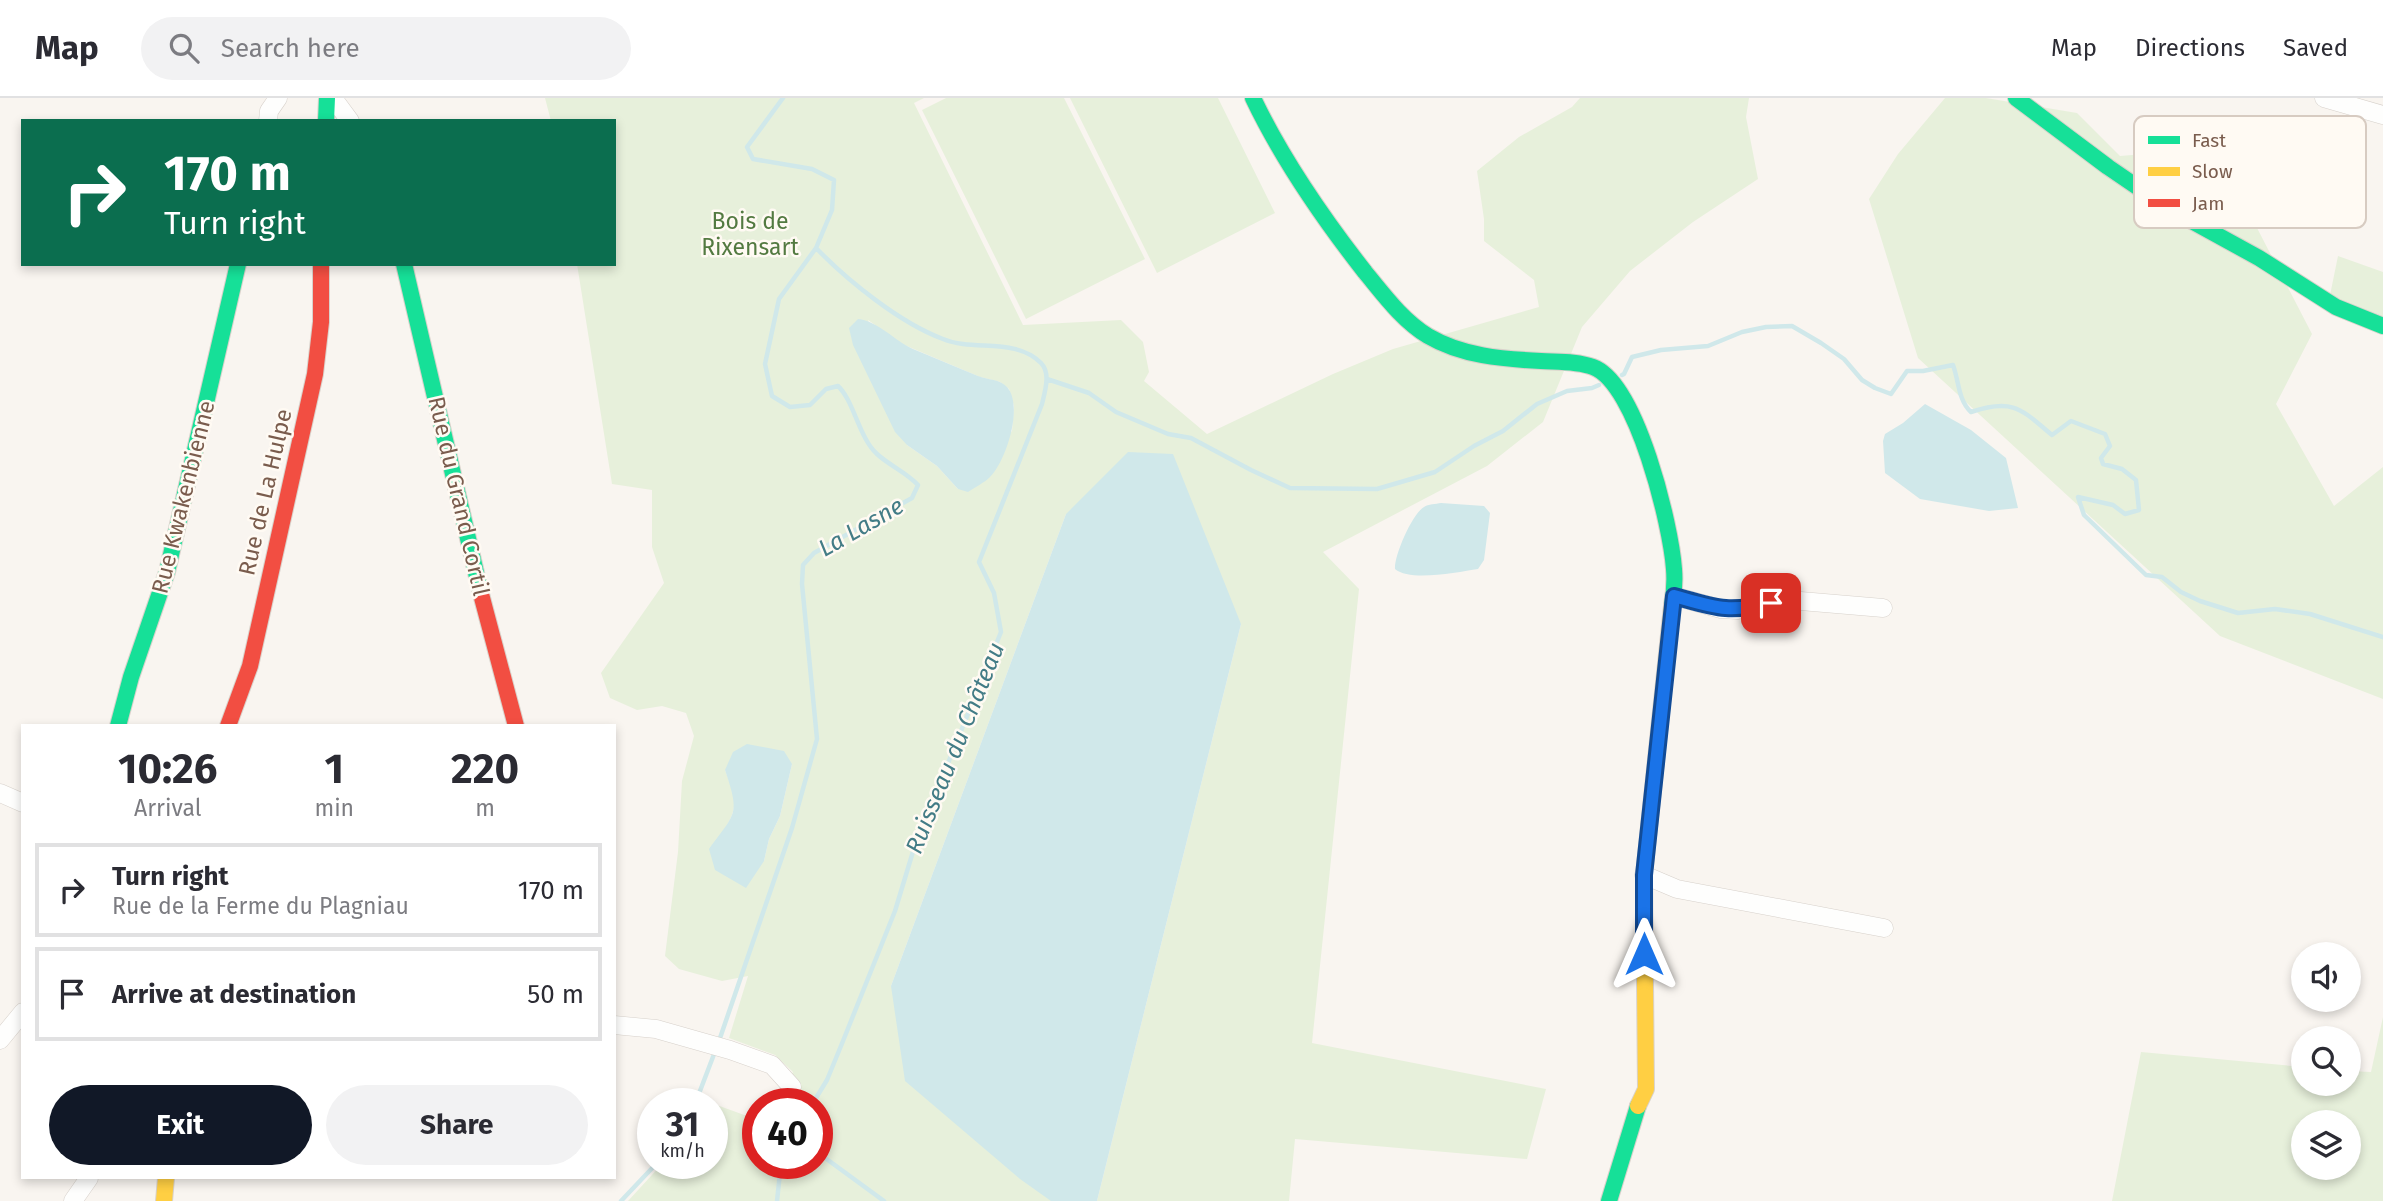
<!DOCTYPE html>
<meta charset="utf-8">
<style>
:root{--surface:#fff;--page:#f2f2f3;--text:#2b2b33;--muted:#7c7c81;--line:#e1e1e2;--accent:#111827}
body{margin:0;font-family:"Fira Sans",sans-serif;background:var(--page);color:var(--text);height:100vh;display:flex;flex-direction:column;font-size:26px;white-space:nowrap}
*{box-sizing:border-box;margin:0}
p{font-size:23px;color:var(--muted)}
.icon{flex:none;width:38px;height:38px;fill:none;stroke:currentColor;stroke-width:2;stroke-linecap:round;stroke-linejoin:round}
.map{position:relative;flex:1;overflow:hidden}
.side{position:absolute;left:21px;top:626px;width:595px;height:455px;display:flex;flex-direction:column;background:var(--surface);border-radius:0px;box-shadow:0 4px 10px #0003}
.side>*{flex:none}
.top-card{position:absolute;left:21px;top:21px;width:595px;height:147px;border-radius:0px;box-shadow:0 4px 10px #0003;background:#0b6e4f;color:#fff;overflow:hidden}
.controls{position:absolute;left:2291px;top:844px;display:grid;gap:14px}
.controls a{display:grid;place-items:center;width:70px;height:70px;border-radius:50%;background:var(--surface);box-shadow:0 4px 10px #0003;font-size:35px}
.speed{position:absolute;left:637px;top:990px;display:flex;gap:14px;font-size:35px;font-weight:700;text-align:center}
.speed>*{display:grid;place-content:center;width:91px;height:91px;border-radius:50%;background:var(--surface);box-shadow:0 4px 10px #0003;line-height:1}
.speed small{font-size:18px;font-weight:400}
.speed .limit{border:10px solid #d22;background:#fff;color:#111}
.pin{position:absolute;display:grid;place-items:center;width:60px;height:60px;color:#fff;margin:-30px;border-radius:14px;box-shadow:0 4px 10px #0006}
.me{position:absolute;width:77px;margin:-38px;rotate:0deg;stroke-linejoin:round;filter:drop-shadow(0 0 5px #0008)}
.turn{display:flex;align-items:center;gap:24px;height:147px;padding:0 28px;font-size:32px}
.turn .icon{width:91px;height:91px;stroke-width:2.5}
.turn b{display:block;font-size:49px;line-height:60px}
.eta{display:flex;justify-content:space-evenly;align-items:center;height:119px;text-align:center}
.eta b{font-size:42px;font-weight:700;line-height:49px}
.button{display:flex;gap:14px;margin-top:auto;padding:14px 28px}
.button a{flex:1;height:80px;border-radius:42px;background:var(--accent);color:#fff;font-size:28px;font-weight:700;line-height:80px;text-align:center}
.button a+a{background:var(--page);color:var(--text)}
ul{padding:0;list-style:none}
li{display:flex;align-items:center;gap:21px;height:94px;margin:0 14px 10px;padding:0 14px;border:4px solid var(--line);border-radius:0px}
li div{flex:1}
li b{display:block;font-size:26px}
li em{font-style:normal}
header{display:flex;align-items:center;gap:42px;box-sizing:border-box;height:98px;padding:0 35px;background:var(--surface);border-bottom:2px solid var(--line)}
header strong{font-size:33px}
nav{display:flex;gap:38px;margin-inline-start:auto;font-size:24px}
.search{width:490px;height:63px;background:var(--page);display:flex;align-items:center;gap:18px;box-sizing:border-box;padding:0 24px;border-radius:38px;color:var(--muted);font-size:26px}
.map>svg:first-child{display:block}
</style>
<header>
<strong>Map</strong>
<div class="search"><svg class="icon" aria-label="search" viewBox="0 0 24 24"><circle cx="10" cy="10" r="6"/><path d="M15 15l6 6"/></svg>Search here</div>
<nav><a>Map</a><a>Directions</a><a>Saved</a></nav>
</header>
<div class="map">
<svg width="2383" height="1103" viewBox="0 0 2383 1103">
<rect width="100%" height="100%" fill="#f9f5f0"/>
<path fill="#e7f0db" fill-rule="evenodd" d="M 545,0 L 924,0 L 914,5 L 1023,227 L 1121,222 L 1143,244 L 1149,274 L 1144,283 L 1207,336 L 1333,276 L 1393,251 L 1539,209 L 1534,182 L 1484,143 L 1484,121 L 1477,73 L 1519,39 L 1572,9 L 1580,0 L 1749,0 L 1746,19 L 1758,81 L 1693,124 L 1630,173 L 1582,229 L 1543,324 L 1487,368 L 1323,454 L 1359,491 L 1312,945 L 1546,991 L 1527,1061 L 1295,1041 L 1289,1103 L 1097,1103 L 1241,526 L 1066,416 L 891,888 L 1055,1103 L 628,1103 L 662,1066 L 712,1066 L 712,1006 L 701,1006 L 703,1002 L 758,1022 L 758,1066 L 817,1066 L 817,1006 L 777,1006 L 782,992 L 793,974 L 775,957 L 729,940 L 748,878 L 722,883 L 679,871 L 665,858 L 678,754 L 682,683 L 694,638 L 686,615 L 662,608 L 637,612 L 610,600 L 601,575 L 664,485 L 652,449 L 652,392 L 612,386 L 577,166 L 614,166 L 614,23 L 551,23 ZM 868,222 L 902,246 L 980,279 L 1000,284 L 1009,291 L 1014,308 L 1012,333 L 958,391 L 937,368 L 907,347 ZM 792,666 L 780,718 L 769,741 L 764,763 L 727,727 C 740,706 733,694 725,672 Z
M 946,0 L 1064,0 L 1145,161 L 1026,221 L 922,12 Z
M 1070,0 L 1218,0 L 1275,115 L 1157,175 Z
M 1945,0 L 1986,0 L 2077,15 L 2120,58 L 2169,54 L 2264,97 L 2256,128 L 2312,236 L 2276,306 L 2334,408 L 2383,369 L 2383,601 L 2220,538 L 1918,260 L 1869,101 L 1898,56 Z
M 2338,158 L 2383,174 L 2383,233 L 2328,207 Z
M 2383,919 L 2383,1103 L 2112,1103 L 2141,954 L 2303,969 L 2303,985 L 2348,985 L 2349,973 L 2371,974 ZM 2303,1024 L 2348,1024 L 2348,1069 L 2303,1069 Z"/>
<path fill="#d0e8ea" d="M 858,221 C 878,223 895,243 913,251 C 935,260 956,269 978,278 C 988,282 1000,281 1007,289 C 1024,308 1006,363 990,379 C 984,385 975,389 968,394 L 958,391 L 937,368 L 907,347 L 895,334 L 853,247 L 849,230 Z
M 1925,306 L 1971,332 L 2006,360 L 2018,410 L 1989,413 L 1920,401 L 1885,375 L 1883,343 L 1885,336 L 1903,325 Z
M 1128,354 L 1173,356 L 1241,526 L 1097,1103 L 1051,1103 L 1020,1081 L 905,983 L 891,888 L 1066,416 Z
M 1441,405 L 1484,408 L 1490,415 L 1484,462 L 1478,471 C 1458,474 1410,484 1395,471 C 1394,458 1412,416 1424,409 C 1428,406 1436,406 1441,405 Z
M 747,646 L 784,653 L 792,666 L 780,718 L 769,741 L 764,763 L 746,790 L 715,772 L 709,751 C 736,714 740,717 725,672 L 733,654 Z"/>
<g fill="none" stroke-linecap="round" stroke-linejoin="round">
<path stroke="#d0e8ea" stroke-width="4.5" d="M 1622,277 L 1624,276 L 1632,259 L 1661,252 L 1708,248 L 1742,234 L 1766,229 L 1792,228 L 1821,245 L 1844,261 L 1862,282 L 1875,290 L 1891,296 L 1907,273 L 1923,273 L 1953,267 C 1959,283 1958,302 1971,314 C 2013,300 2021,311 2052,337 L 2071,323 L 2105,336 L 2110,348 L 2101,360 L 2103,366 L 2122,371 L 2136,382 L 2139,412 L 2125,416 L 2113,407 L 2078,399 L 2084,417 L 2146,477 L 2162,479 L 2181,494 L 2200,503 L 2238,515 L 2275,511 L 2310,516 L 2383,539
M 1047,281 L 1089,295 L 1116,314 L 1168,336 L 1191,340 L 1251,372 L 1290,390 L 1377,391 L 1435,374 L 1474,348 L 1503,333 L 1537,306 L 1567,293 L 1592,290 L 1599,287
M 719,943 L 792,730 L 817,641 L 802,486 L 803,467 L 814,455 L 912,400 L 918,387 C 906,374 890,368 877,356 C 859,340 854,303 838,288 L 826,291 L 810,307 L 790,309 L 772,298 L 765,266 L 779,201 L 816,150 L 832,112 L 834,82 L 812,71 L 753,61 L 747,49 L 783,0
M 816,1000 L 827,982 L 843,943 L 895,813 L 915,747 L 1001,534 L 994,495 L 979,464 L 1042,306 C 1045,293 1051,275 1041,265 C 1015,239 974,254 943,241 C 900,225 848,183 816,150
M 695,1006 L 716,951
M 817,1054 L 884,1103
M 621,1103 L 656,1066
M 777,1103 L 781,1066"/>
<g stroke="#d7d1cb" stroke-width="19">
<path id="street" d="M 333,0 L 350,23
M 2324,0 L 2383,17
M 268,23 L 269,13 L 278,0
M 1674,498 L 1721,511 L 1738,512 L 1789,502 L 1883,510
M 0,695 L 23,705
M 1644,777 L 1677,791 L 1884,830
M 614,927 L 656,931 L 730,952 L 772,967 L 792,989
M 0,942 L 23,914
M 73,1103 L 89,1080"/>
</g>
<g stroke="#d9d2cb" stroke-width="18">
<path id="fast" d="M 1253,0 C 1283,63 1322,119 1365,174 C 1384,197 1402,222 1428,238 C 1462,258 1502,261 1541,263 C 1558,264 1577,263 1593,269 C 1637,285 1671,428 1674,471 C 1675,483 1674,496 1672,508
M 2016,0 L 2108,69 L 2168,110 L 2259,160 L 2336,209 L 2383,228
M 326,23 L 327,0
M 404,166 L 481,496
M 118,628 L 131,579 L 167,474 L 238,166
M 1609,1103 L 1638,1008"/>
</g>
<g stroke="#d9d2cb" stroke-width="18">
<path id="slow" d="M 1638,1008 L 1646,991 L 1644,777 L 1672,508
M 164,1103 L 166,1080"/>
</g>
<g stroke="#d9d2cb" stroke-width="18">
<path id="jam" d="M 481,496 L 516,628
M 228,628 L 250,568 L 315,276 L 321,224 L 321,166"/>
</g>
<use href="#street" stroke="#fefefd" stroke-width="18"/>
<use href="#fast" stroke="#16e098" stroke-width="16"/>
<use href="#slow" stroke="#ffcf43" stroke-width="16"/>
<use href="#jam" stroke="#f24e42" stroke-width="16"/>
</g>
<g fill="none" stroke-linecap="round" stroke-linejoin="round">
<g stroke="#114b97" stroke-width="18">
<path id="route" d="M 1644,856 L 1644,777 L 1674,498 C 1717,510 1727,515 1771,505"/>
</g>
<use href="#route" stroke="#1a73e8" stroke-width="12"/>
</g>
<g text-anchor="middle" stroke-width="5" stroke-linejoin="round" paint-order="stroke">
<g font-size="23" fill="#537a41" stroke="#fffaf3">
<text x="750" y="131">Bois de<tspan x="750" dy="26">Rixensart</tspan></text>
</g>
<g font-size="23" fill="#7a5c4d" stroke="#fffaf3">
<text transform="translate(265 394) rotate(-77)" y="8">Rue de La Hulpe</text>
<text transform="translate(459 398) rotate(77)" y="8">Rue du Grand Cortil</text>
<text transform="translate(183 399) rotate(-76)" y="8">Rue Kwakenbienne</text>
</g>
<g font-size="24" font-style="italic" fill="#437c86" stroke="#fffaf3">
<text transform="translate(861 429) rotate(-30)" y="8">La Lasne</text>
<text transform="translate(955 650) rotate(-68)" y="8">Ruisseau du Château</text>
</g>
</g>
<rect x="2134" y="18" width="232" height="112" rx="10" fill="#fffaf3" stroke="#d7cbc1" stroke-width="2"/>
<rect x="2148" y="38" width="32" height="8" fill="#16e098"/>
<rect x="2148" y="69" width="32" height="9" fill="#ffcf43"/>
<rect x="2148" y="101" width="32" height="8" fill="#f24e42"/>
<g font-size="19" fill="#7a5c4d">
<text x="2192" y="49">Fast</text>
<text x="2192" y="80">Slow</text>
<text x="2192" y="112">Jam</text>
</g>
</svg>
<div class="controls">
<a><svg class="icon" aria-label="sound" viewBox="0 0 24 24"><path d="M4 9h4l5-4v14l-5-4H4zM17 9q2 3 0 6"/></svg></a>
<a><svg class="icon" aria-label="search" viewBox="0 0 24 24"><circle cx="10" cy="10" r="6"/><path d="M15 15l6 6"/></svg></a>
<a><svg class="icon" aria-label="layers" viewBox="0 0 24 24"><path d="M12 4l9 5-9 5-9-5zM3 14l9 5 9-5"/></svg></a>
</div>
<div class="speed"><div>31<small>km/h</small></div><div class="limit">40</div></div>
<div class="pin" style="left:1771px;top:505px;background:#d93025"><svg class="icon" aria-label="arrive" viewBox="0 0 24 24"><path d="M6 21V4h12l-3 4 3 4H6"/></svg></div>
<svg class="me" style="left:1644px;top:856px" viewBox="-20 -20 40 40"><path d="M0-17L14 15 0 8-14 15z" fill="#1a73e8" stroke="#fff" stroke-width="4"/></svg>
<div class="top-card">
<div class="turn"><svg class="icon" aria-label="right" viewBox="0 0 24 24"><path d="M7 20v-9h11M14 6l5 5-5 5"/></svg><div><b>170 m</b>Turn right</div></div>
</div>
<section class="side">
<div class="eta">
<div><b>10:26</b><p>Arrival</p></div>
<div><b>1</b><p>min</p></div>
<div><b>220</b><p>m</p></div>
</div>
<ul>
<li><svg class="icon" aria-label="right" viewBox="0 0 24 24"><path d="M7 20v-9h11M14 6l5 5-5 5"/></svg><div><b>Turn right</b><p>Rue de la Ferme du Plagniau</p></div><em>170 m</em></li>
<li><svg class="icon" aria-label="arrive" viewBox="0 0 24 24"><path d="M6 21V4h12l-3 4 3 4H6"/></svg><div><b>Arrive at destination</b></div><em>50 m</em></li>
</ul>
<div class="button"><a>Exit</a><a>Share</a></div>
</section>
</div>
